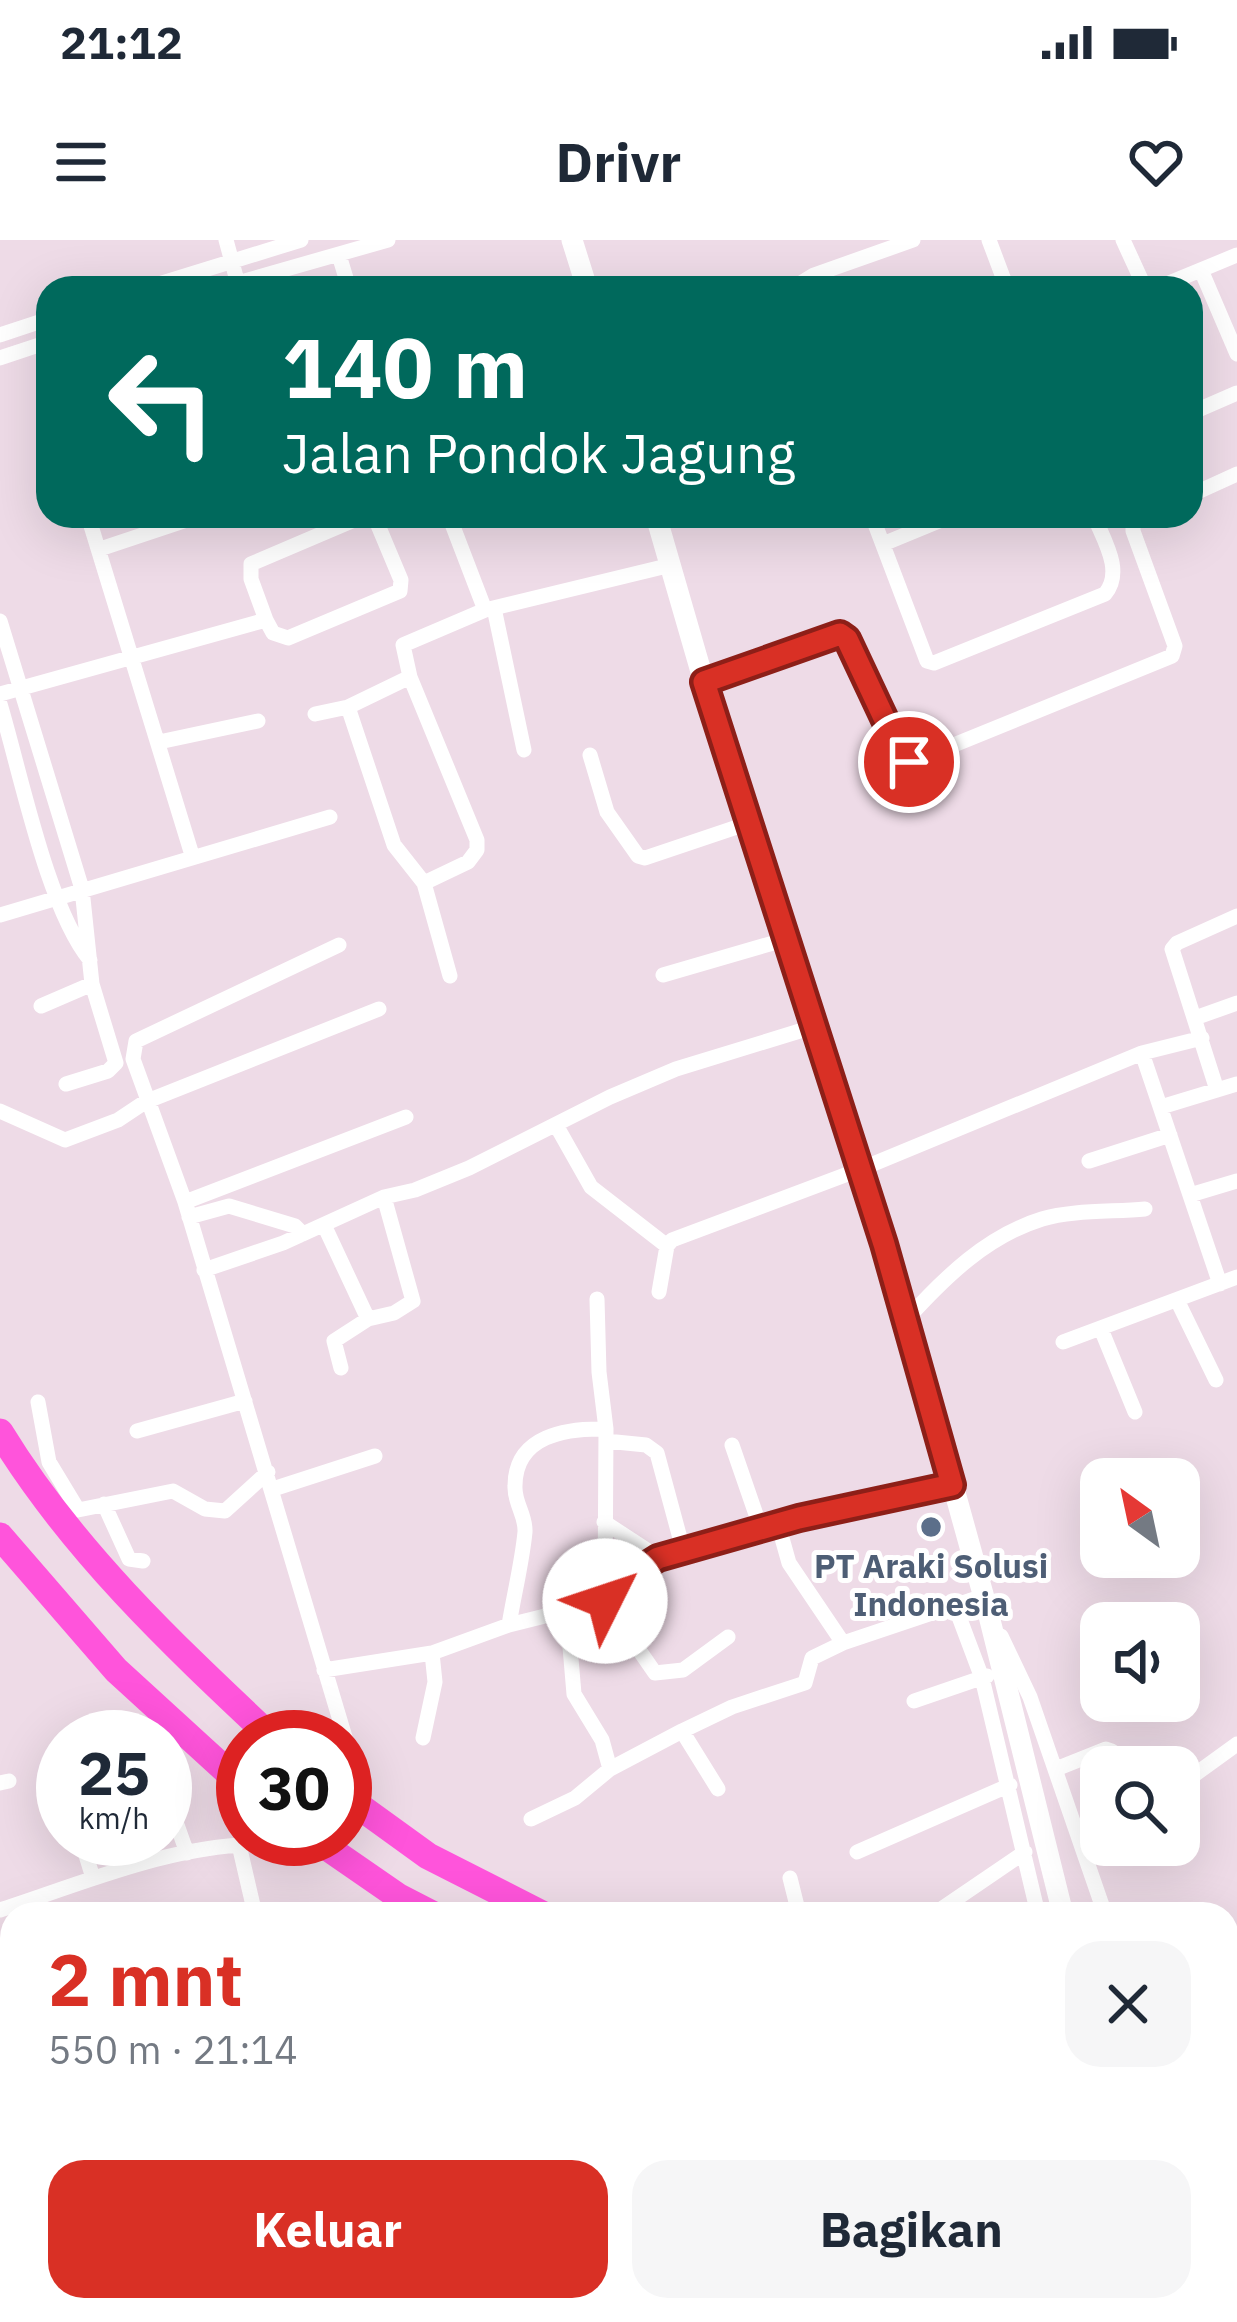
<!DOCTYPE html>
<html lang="id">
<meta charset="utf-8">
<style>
:root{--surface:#fff;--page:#f6f6f7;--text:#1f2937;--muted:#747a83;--accent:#d93025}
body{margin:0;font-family:"IBM Plex Sans",sans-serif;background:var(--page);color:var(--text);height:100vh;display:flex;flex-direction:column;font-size:45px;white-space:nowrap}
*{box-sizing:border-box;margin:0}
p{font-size:39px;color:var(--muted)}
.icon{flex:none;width:66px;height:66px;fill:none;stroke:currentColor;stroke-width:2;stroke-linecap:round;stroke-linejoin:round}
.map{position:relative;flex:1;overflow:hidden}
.panel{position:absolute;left:0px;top:1662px;width:1239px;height:420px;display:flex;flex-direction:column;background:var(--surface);border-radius:36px 36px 0 0;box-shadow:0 12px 48px #0002}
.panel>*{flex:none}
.banner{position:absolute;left:36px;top:36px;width:1167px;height:252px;border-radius:36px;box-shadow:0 12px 48px #0002;background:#00695c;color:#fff;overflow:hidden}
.needle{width:78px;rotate:327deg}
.fabs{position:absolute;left:1080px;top:1218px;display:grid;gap:24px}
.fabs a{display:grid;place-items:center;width:120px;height:120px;border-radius:24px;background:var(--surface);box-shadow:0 12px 48px #0002;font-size:60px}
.speed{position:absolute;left:36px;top:1470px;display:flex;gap:24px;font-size:60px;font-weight:700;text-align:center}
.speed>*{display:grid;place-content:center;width:156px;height:156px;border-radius:50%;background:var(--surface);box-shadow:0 12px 48px #0002;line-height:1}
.speed small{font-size:30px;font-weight:400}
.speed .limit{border:18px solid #d22;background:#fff;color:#111}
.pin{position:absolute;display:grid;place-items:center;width:102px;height:102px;color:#fff;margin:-51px;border:6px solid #fff;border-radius:50%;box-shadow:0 3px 12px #0007}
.me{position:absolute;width:132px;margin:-66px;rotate:49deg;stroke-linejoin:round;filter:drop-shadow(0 0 9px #0008)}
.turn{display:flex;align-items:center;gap:42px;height:252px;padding:0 48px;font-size:54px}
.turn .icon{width:156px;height:156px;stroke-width:2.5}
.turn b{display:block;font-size:84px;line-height:102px}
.round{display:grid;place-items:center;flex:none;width:126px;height:126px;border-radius:36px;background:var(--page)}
.overview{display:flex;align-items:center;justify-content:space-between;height:204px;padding:0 48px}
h1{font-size:72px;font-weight:800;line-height:90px;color:var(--accent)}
.action{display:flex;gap:24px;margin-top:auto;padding:24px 48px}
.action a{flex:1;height:138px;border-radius:36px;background:var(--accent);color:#fff;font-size:48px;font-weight:800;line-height:138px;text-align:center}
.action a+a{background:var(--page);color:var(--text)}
.status{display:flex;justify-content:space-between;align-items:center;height:84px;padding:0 60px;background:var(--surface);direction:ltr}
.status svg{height:33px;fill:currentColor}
header{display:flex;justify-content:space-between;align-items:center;height:156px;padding:0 48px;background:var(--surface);font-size:54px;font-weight:800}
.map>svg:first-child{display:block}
</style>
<div class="status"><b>21:12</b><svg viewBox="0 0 49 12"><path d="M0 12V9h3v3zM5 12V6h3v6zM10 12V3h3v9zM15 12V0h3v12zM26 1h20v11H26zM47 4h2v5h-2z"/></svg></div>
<header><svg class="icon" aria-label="menu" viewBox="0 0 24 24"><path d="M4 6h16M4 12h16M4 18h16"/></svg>Drivr<svg class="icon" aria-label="heart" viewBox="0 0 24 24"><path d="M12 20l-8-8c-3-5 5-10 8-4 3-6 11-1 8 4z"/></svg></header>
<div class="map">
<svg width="1237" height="2082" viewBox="0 0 1237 2082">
<rect width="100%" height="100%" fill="#eedbe7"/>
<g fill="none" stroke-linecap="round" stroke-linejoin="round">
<path stroke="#fff" stroke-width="15" d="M 226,0 L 239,48
M 989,0 L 1007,48
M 1123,0 L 1145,48
M 339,15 L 349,48
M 1201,30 L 1237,114
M 146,48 L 301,0
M 220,48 L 388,0
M 793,48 L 814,35 L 913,0
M 1157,48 L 1237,15
M 0,95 L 48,79
M 0,118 L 48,102
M 1191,173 L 1237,153
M 1191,255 L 1237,234
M 88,276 L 192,615
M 449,276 L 485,370
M 872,276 L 927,421 L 934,423 L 1105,354 C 1124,331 1104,301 1094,276
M 883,304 L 951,276
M 100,309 L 199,276
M 494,368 L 524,510
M 0,381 L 82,649 L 92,744 L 116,823 L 108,831 L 66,844
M 410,437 L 348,467 L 394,605 L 424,643 L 468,622 L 477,610 L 477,600 L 410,437 L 403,405 L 485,370 L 671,325
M 704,442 L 840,394 L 847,399 L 902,516 L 912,522 L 1172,416 L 1175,406 L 1133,291 L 1133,284 L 1143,276
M 0,454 L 266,380 L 251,339 L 251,324 L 361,277 L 375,278 L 401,340 L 400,351 L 288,398 L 273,393 L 266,380
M 0,464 C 21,534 47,667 90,720
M 315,474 L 348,467
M 159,502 L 258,481
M 590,515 L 607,572 L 638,616 L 645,618 L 749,583
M 424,643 L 450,736
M 0,675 L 330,577
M 339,705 L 136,801 L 133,819 L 185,962 L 345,1497
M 663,735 L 787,699
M 41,766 L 92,744
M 1195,778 L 1237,763
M 1142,813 L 1220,1044
M 1217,850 L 1172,709 L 1177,703 L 1237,676
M 1161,867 L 1237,844
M 0,871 L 65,900 L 118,880 L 145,862 L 379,769
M 556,885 L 591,947 L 667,1006
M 1089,921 L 1170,895
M 1190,955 L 1237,941
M 185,962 L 406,877
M 189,977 L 229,966 L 295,986 L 303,994
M 324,985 L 368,1079 L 394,1073 L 413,1061 L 384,957
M 204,1030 L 283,1003 L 384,957 L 415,950 L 469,928 L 610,857 L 676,829 L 816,786
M 659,1052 L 667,1006 L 672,1000 L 861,929 L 1142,813 L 1202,798
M 597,1059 L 599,1132 L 606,1189 L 605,1361 L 655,1433 L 683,1430 L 728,1397
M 1177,1060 L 1216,1140
M 907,1079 C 945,1037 987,996 1042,979 C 1072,970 1112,972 1145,969
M 1101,1089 L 1135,1172
M 1063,1102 L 1237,1037
M 341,1128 L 334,1101 L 368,1079
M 38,1162 L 49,1222 L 78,1270 L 173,1251 L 205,1269 L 225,1271 L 268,1232
M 137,1191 L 245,1161
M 606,1201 L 646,1205 L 657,1213 L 684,1313
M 732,1205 L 761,1289
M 273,1249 L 375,1216
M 104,1264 L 129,1319 L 143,1321
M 604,1282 L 659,1318
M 778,1284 L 789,1323 L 843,1403
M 955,1366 L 982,1438 L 1038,1674
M 567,1372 L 574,1454 L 602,1500 L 610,1529
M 509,1385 C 514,1354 522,1323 525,1292 C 526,1275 514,1263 515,1246 C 515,1195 567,1188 606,1189
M 1001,1396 L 1030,1457 L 1105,1674
M 324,1430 L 432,1413 L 509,1385 L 605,1361 L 631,1335 L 659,1318 L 799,1278 L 952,1245
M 914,1461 L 987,1436
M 682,1491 L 718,1549
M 423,1498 L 435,1442 L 432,1413
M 1056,1529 L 1106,1509 L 1112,1511 L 1118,1527
M 0,1543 L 9,1541
M 1179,1546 L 1237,1504
M 165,1551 L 187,1613
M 531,1579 L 575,1558 L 610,1529 L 682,1491 L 732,1467 L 805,1443 L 812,1418 L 843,1403 L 983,1356
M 81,1599 L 93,1638
M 857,1612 L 1010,1545
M 1086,1614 L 1101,1603
M 790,1638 L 799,1674
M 0,1670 C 77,1645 157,1611 239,1605 L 255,1674
M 934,1674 L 1025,1612
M 0,1821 L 12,1819
M 0,1845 L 12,1879
M 1227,1845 L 1237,1847
M 0,1934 L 12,1930
M 0,1979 L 12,1975
M 83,2070 L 87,2082
M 181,2070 L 185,2082
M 1141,2070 L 1144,2082
M 448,2082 L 469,2070"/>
<path stroke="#fff" stroke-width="21" d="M 572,0 L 587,48
M 656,276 L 704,442 L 907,1079 L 988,1372 L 1063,1674
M 1168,2070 L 1171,2082"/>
<path stroke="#ff54db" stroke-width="27" d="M 0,1192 C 72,1310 171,1403 271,1497
M 0,1296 L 116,1430 L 243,1546
M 345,1556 L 428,1616 L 542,1674
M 315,1599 L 399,1657 L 432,1674
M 1227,1874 L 1237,1876
M 1227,1922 L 1237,1924"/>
</g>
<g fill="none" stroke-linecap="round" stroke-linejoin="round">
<g stroke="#8d1f18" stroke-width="30">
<path id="route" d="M 605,1361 L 631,1335 L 658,1318 L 799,1278 L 952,1245 L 884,1004 L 704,442 L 840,394 L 847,399 L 902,516 L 909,522"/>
</g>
<use href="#route" stroke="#d93025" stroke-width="21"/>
</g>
<circle fill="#5c6f8a" stroke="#fff" stroke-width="4.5" cx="931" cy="1287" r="12"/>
<g text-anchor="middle" stroke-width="10" stroke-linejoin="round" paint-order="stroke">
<g font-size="33" font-weight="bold" fill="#4e5e75" stroke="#fff">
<text x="931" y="1338">PT Araki Solusi<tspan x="931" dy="38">Indonesia</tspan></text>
</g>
</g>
</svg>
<div class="fabs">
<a><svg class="needle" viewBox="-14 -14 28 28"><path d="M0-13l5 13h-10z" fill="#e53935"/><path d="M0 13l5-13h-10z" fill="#747a83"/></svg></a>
<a><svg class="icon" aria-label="sound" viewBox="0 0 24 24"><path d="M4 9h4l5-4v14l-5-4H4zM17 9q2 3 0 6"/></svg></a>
<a><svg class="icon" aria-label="search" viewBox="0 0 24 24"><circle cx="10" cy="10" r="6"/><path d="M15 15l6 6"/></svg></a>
</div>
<div class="speed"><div>25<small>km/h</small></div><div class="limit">30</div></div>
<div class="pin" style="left:909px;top:522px;background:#d93025"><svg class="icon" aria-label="arrive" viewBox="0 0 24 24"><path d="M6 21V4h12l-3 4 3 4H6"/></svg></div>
<svg class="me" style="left:605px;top:1361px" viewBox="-20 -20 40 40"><circle r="19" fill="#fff"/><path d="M0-13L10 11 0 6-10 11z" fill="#d93025"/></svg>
<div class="banner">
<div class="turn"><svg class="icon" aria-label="left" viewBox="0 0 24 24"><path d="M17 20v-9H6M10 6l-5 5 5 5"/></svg><div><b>140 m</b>Jalan Pondok Jagung</div></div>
</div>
<section class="panel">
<div class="overview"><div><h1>2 mnt</h1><p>550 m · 21:14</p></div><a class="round"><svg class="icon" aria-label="close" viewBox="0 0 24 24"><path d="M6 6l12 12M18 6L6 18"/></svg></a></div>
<div class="action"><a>Keluar</a><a>Bagikan</a></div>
</section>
</div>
